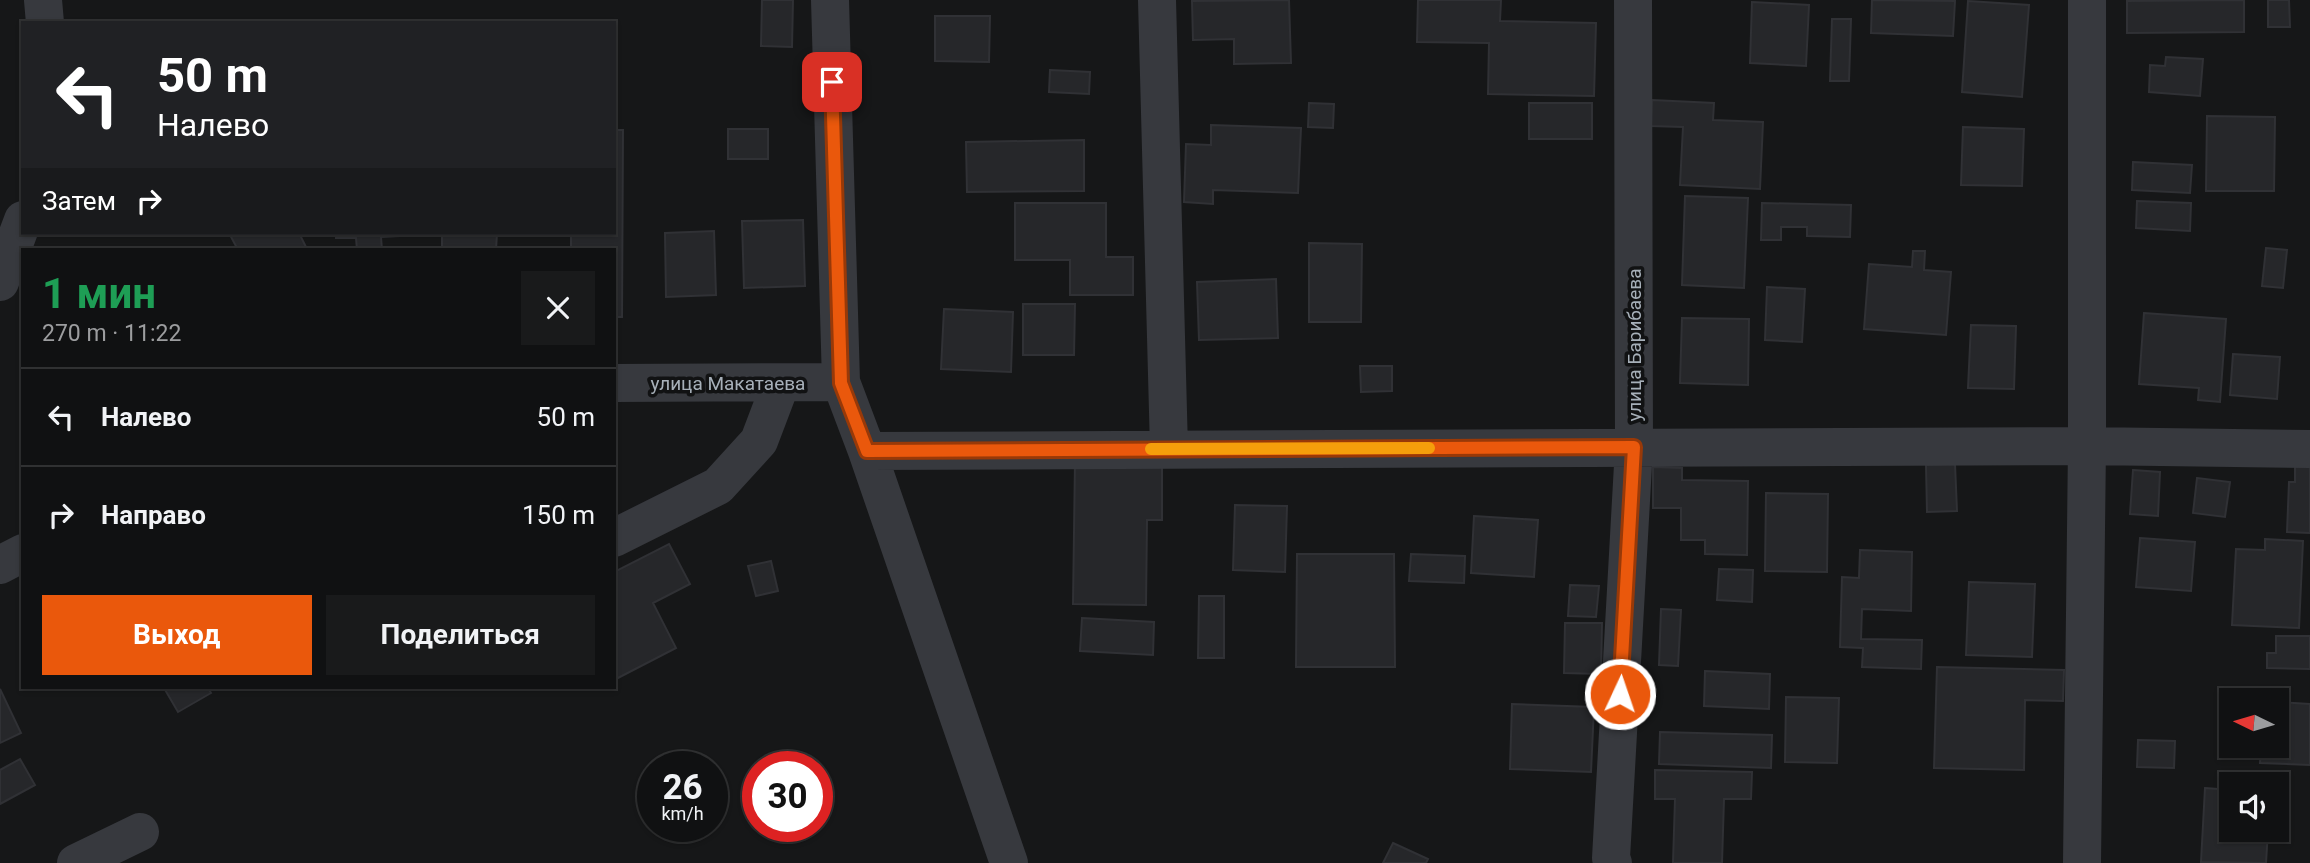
<!DOCTYPE html>
<html lang="ru">
<meta charset="utf-8">
<style>
:root{--surface:#101112;--page:#191a1b;--text:#f1f3f6;--muted:#9c9d9f;--line:#303132;--accent:#ea580c}
body{margin:0;font-family:Roboto,sans-serif;background:var(--page);color:var(--text);height:100vh;display:flex;flex-direction:column;font-size:26px;white-space:nowrap}
*{box-sizing:border-box;margin:0}
p{font-size:23px;color:var(--muted)}
.icon{flex:none;width:38px;height:38px;fill:none;stroke:currentColor;stroke-width:2;stroke-linecap:round;stroke-linejoin:round}
.map{position:relative;flex:1;overflow:hidden}
.drawer{position:absolute;left:21px;top:248px;width:595px;height:441px;display:flex;flex-direction:column;background:var(--surface);border-radius:0px;box-shadow:0 2px 5px #0004,0 0 0 2px var(--line)}
.drawer>*{flex:none}
.hud{position:absolute;left:21px;top:21px;width:595px;height:214px;border-radius:0px;box-shadow:0 2px 5px #0004,0 0 0 2px var(--line);background:#202124;color:#fff;overflow:hidden}
.needle{width:46px;rotate:275deg}
.tools{position:absolute;left:2219px;top:688px;display:grid;gap:14px}
.tools a{display:grid;place-items:center;width:70px;height:70px;border-radius:0px;background:var(--surface);box-shadow:0 2px 5px #0004,0 0 0 2px var(--line);font-size:35px}
.speed{position:absolute;left:637px;top:751px;display:flex;gap:14px;font-size:35px;font-weight:700;text-align:center}
.speed>*{display:grid;place-content:center;width:91px;height:91px;border-radius:50%;background:var(--surface);box-shadow:0 2px 5px #0004,0 0 0 2px var(--line);line-height:1}
.speed small{font-size:18px;font-weight:400}
.speed .limit{border:10px solid #d22;background:#fff;color:#111}
.pin{position:absolute;display:grid;place-items:center;width:60px;height:60px;color:#fff;margin:-30px;border-radius:14px;box-shadow:0 4px 10px #0006}
.me{position:absolute;width:77px;margin:-38px;rotate:3deg;stroke-linejoin:round;filter:drop-shadow(0 0 5px #0008)}
.turn{display:flex;align-items:center;gap:24px;height:147px;padding:0 21px;font-size:32px}
.turn .icon{width:91px;height:91px;stroke-width:2.5}
.turn b{display:block;font-size:49px;line-height:60px}
.then{display:flex;align-items:center;height:66px;padding:0 21px;background:#0003;gap:14px;font-size:26px}
.round{display:grid;place-items:center;flex:none;width:74px;height:74px;border-radius:0px;background:var(--page)}
.headline{display:flex;align-items:center;justify-content:space-between;height:119px;padding:0 21px}
h1{font-size:42px;font-weight:700;line-height:52px;color:#1e9e55}
.cta{display:flex;gap:14px;margin-top:auto;padding:14px 21px}
.cta a{flex:1;height:80px;border-radius:0px;background:var(--accent);color:#fff;font-size:28px;font-weight:700;line-height:80px;text-align:center}
.cta a+a{background:var(--page);color:var(--text)}
ul{padding:0;list-style:none}
li{display:flex;align-items:center;gap:21px;height:98px;padding:0 21px;border-top:2px solid var(--line)}
li div{flex:1}
li b{display:block;font-size:26px}
li em{font-style:normal}
.map>svg:first-child{display:block}
</style>
<div class="map">
<svg width="2310" height="863" viewBox="0 0 2310 863">
<rect width="100%" height="100%" fill="#161718"/>
<path fill="#26272a" stroke="#303135" stroke-width="2" d="M 762,0 L 793,0 L 792,47 L 761,46 Z
M 1289,0 L 1291,63 L 1234,64 L 1234,39 L 1193,40 L 1192,1 Z
M 1418,0 L 1501,0 L 1500,21 L 1596,23 L 1594,96 L 1488,94 L 1489,43 L 1417,42 Z
M 1872,0 L 1955,1 L 1953,36 L 1871,33 Z
M 2244,0 L 2244,32 L 2127,33 L 2127,1 Z
M 2268,0 L 2289,0 L 2290,27 L 2268,27 Z
M 1968,1 L 2029,5 L 2022,97 L 1962,92 Z
M 1752,2 L 1809,5 L 1806,66 L 1750,63 Z
M 935,16 L 990,16 L 989,62 L 935,61 Z
M 1832,19 L 1851,19 L 1849,81 L 1830,81 Z
M 2166,57 L 2203,59 L 2200,96 L 2149,92 L 2150,65 L 2165,66 Z
M 1050,70 L 1090,72 L 1089,94 L 1049,92 Z
M 1652,100 L 1714,103 L 1713,120 L 1763,122 L 1760,189 L 1680,185 L 1683,127 L 1651,126 Z
M 1309,103 L 1334,104 L 1333,128 L 1308,127 Z
M 1529,103 L 1592,103 L 1592,139 L 1529,139 Z
M 2207,116 L 2275,117 L 2274,191 L 2206,191 Z
M 1211,125 L 1301,128 L 1298,193 L 1213,190 L 1213,204 L 1184,202 L 1186,144 L 1211,145 Z
M 1963,127 L 2024,129 L 2022,186 L 1961,185 Z
M 728,129 L 768,129 L 768,159 L 728,159 Z
M 614,130 L 623,130 L 622,317 L 614,317 L 614,250 L 571,250 L 571,233 L 614,233 Z
M 1084,140 L 1084,191 L 967,192 L 966,142 Z
M 2133,162 L 2192,165 L 2190,193 L 2132,190 Z
M 1685,196 L 1748,198 L 1744,288 L 1682,285 Z
M 2137,201 L 2191,203 L 2190,231 L 2136,228 Z
M 1015,203 L 1106,203 L 1106,257 L 1133,257 L 1133,295 L 1070,295 L 1070,260 L 1015,260 Z
M 1762,203 L 1851,205 L 1850,237 L 1807,236 L 1807,227 L 1781,227 L 1781,240 L 1761,240 Z
M 803,220 L 805,286 L 744,288 L 742,221 Z
M 714,231 L 716,295 L 666,297 L 665,233 Z
M 229,233 L 299,233 L 307,249 L 238,250 Z
M 336,233 L 399,233 L 399,236 L 381,237 L 382,250 L 357,250 L 356,238 L 336,238 Z
M 442,233 L 497,233 L 496,250 L 522,250 L 442,250 Z
M 1309,243 L 1362,244 L 1361,322 L 1309,322 Z
M 2266,248 L 2287,250 L 2283,288 L 2262,286 Z
M 1913,251 L 1925,251 L 1924,270 L 1951,272 L 1946,335 L 1864,329 L 1869,264 L 1912,267 Z
M 1276,279 L 1278,338 L 1199,340 L 1197,282 Z
M 1767,287 L 1805,289 L 1802,342 L 1765,340 Z
M 1023,304 L 1075,304 L 1074,355 L 1023,355 Z
M 944,309 L 1013,312 L 1011,372 L 941,369 Z
M 2144,313 L 2226,319 L 2220,402 L 2198,400 L 2199,388 L 2139,384 Z
M 1682,318 L 1749,319 L 1748,385 L 1680,383 Z
M 1971,325 L 2016,326 L 2014,389 L 1968,388 Z
M 2233,354 L 2280,357 L 2277,399 L 2230,395 Z
M 1360,366 L 1392,366 L 1392,391 L 1361,392 Z
M 1075,461 L 1162,463 L 1162,520 L 1147,520 L 1146,605 L 1073,604 Z
M 1955,464 L 1957,511 L 1927,512 L 1926,465 Z
M 2295,466 L 2310,467 L 2310,533 L 2287,532 L 2289,482 L 2295,482 Z
M 1653,467 L 1682,468 L 1682,480 L 1748,481 L 1747,555 L 1705,554 L 1705,540 L 1681,540 L 1681,508 L 1653,508 Z
M 2133,470 L 2160,472 L 2158,516 L 2130,514 Z
M 2197,478 L 2230,482 L 2225,517 L 2193,513 Z
M 1766,493 L 1828,494 L 1827,572 L 1765,571 Z
M 1235,505 L 1287,506 L 1285,572 L 1233,570 Z
M 1474,516 L 1538,520 L 1534,577 L 1471,573 Z
M 2140,538 L 2195,542 L 2191,591 L 2136,587 Z
M 2265,539 L 2303,541 L 2299,628 L 2232,625 L 2236,549 L 2265,550 Z
M 669,544 L 690,584 L 653,603 L 676,648 L 614,680 L 614,572 Z
M 1860,550 L 1912,552 L 1911,611 L 1862,609 L 1861,639 L 1922,640 L 1921,669 L 1862,667 L 1863,648 L 1840,647 L 1842,577 L 1859,578 Z
M 1297,554 L 1394,554 L 1395,667 L 1296,667 Z
M 1411,554 L 1465,556 L 1464,583 L 1409,581 Z
M 771,561 L 778,591 L 756,596 L 748,566 Z
M 1719,569 L 1753,570 L 1752,602 L 1717,600 Z
M 1969,582 L 2035,584 L 2032,657 L 1966,655 Z
M 1570,585 L 1599,586 L 1596,617 L 1568,616 Z
M 1199,596 L 1224,596 L 1224,658 L 1198,658 Z
M 1661,609 L 1681,610 L 1678,666 L 1659,665 Z
M 1082,618 L 1154,622 L 1153,655 L 1080,651 Z
M 1565,623 L 1602,623 L 1601,674 L 1564,673 Z
M 2276,636 L 2310,636 L 2310,669 L 2267,668 L 2267,653 L 2276,653 Z
M 1937,667 L 2064,670 L 2063,701 L 2025,700 L 2024,770 L 1934,768 Z
M 1705,671 L 1770,674 L 1769,709 L 1704,706 Z
M 164,688 L 208,688 L 211,693 L 178,712 Z
M 0,689 L 21,733 L 0,743 Z
M 1786,697 L 1839,698 L 1837,763 L 1785,762 Z
M 2277,702 L 2310,704 L 2310,765 L 2260,763 L 2261,746 L 2277,746 Z
M 1512,704 L 1594,707 L 1591,772 L 1510,769 Z
M 1660,732 L 1772,735 L 1771,768 L 1659,764 Z
M 2138,740 L 2175,741 L 2174,768 L 2137,767 Z
M 20,759 L 35,785 L 0,804 L 0,770 Z
M 1655,770 L 1752,772 L 1751,799 L 1724,799 L 1722,863 L 1673,863 L 1675,799 L 1655,799 Z
M 2205,788 L 2231,790 L 2231,830 L 2268,830 L 2266,863 L 2201,862 Z
M 1393,843 L 1428,859 L 1426,863 L 1383,863 Z"/>
<g fill="none" stroke-linecap="round" stroke-linejoin="round">
<path stroke="#37393e" stroke-width="38" d="M 43,0 L 45,23
M 830,0 L 841,382 L 867,451 L 1009,863
M 1157,0 L 1169,449
M 0,282 L 23,220
M 614,383 L 841,382
M 867,451 L 2087,446 L 2310,449
M 614,538 L 718,486 L 759,441 L 781,383
M 0,565 L 23,553
M 76,863 L 140,832
M 1613,863 L 1611,858 L 1634,447 L 1633,0
M 2082,863 L 2087,446 L 2087,0"/>
</g>
<g fill="none" stroke-linecap="round" stroke-linejoin="round">
<g stroke="#983908" stroke-width="18">
<path id="route" d="M 832,82 L 841,383 L 867,451 L 1634,447 L 1620,694"/>
</g>
<use href="#route" stroke="#ea580c" stroke-width="12"/>
<path stroke="#f59e0b" stroke-width="12" d="M 1151,449 L 1429,448"/>
</g>
<g text-anchor="middle" stroke-width="7" stroke-linejoin="round" paint-order="stroke">
<g font-size="19" fill="#a7b0b9" stroke="#111213">
<text transform="translate(1634 345) rotate(-90)" y="7">улица Барибаева</text>
<text x="728" y="390">улица Макатаева</text>
</g>
</g>
</svg>
<div class="tools">
<a><svg class="needle" viewBox="-14 -14 28 28"><path d="M0-13l5 13h-10z" fill="#e53935"/><path d="M0 13l5-13h-10z" fill="#9c9d9f"/></svg></a>
<a><svg class="icon" aria-label="sound" viewBox="0 0 24 24"><path d="M4 9h4l5-4v14l-5-4H4zM17 9q2 3 0 6"/></svg></a>
</div>
<div class="speed"><div>26<small>km/h</small></div><div class="limit">30</div></div>
<div class="pin" style="left:832px;top:82px;background:#d93025"><svg class="icon" aria-label="arrive" viewBox="0 0 24 24"><path d="M6 21V4h12l-3 4 3 4H6"/></svg></div>
<svg class="me" style="left:1620px;top:694px" viewBox="-20 -20 40 40"><circle r="17" fill="#ea580c" stroke="#fff" stroke-width="3"/><path d="M0-11L8 9 0 5-8 9z" fill="#fff"/></svg>
<div class="hud">
<div class="turn"><svg class="icon" aria-label="left" viewBox="0 0 24 24"><path d="M17 20v-9H6M10 6l-5 5 5 5"/></svg><div><b>50 m</b>Налево</div></div>
<div class="then">Затем<svg class="icon" aria-label="right" viewBox="0 0 24 24"><path d="M7 20v-9h11M14 6l5 5-5 5"/></svg></div>
</div>
<section class="drawer">
<div class="headline"><div><h1>1 мин</h1><p>270 m · 11:22</p></div><a class="round"><svg class="icon" aria-label="close" viewBox="0 0 24 24"><path d="M6 6l12 12M18 6L6 18"/></svg></a></div>
<ul>
<li><svg class="icon" aria-label="left" viewBox="0 0 24 24"><path d="M17 20v-9H6M10 6l-5 5 5 5"/></svg><div><b>Налево</b></div><em>50 m</em></li>
<li><svg class="icon" aria-label="right" viewBox="0 0 24 24"><path d="M7 20v-9h11M14 6l5 5-5 5"/></svg><div><b>Направо</b></div><em>150 m</em></li>
</ul>
<div class="cta"><a>Выход</a><a>Поделиться</a></div>
</section>
</div>
